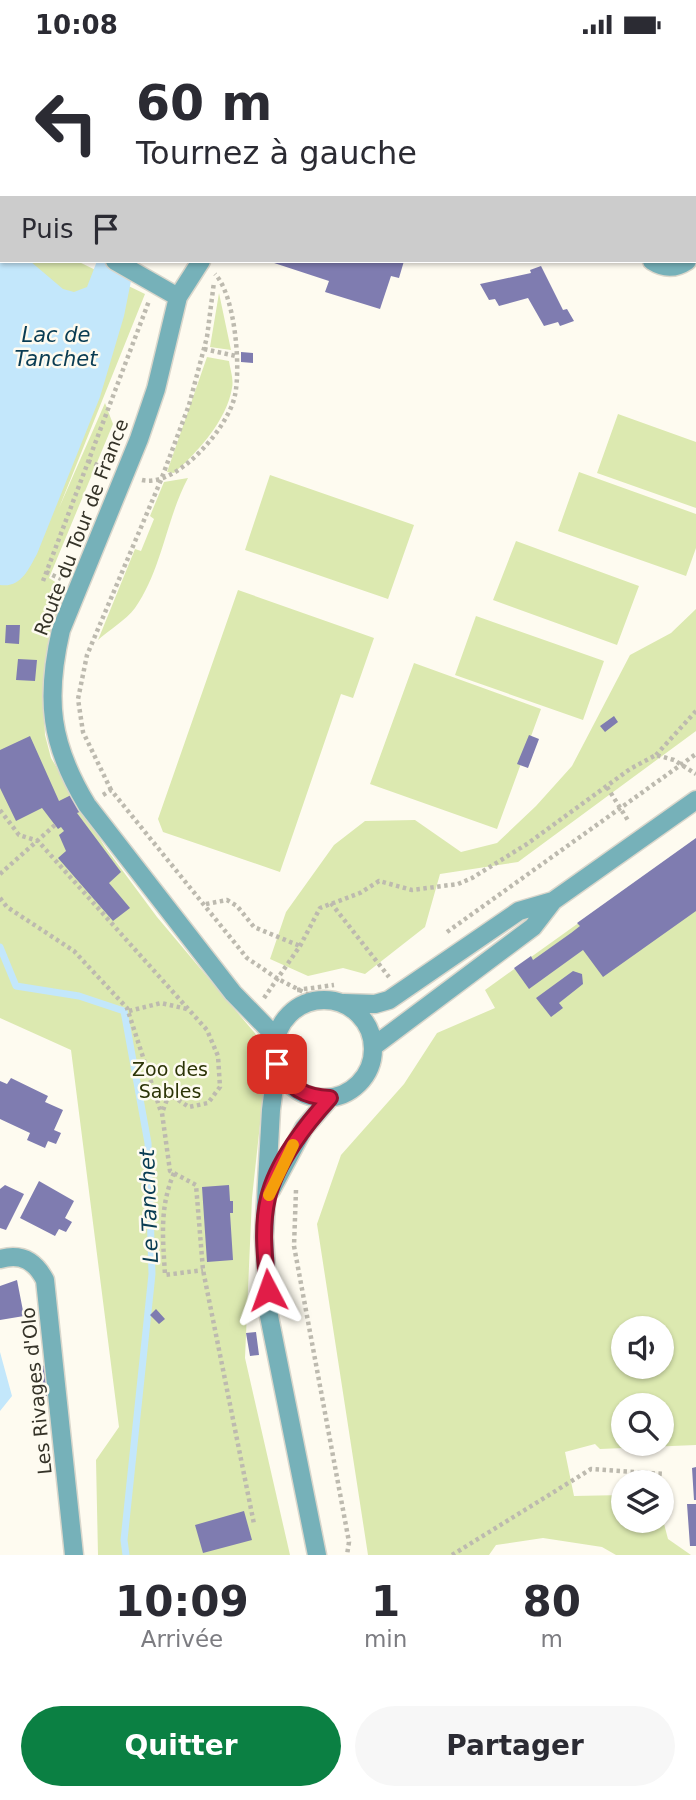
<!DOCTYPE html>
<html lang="fr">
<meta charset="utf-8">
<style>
:root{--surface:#fff;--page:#f7f7f7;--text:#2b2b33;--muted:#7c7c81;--accent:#0b8043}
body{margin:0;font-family:"DejaVu Sans",sans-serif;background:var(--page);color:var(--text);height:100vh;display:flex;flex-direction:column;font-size:26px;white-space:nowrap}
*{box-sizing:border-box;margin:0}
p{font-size:23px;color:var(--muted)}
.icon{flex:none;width:38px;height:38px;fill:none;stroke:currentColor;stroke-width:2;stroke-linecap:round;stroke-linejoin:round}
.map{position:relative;height:1506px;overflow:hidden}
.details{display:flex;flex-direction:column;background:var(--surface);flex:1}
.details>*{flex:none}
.banner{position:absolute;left:0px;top:0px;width:696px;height:214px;box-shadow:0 2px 5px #0004;background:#fff;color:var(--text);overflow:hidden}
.buttons{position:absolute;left:611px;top:1267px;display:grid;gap:14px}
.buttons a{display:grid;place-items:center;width:63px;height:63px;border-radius:50%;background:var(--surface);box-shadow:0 2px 5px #0004;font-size:35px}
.pin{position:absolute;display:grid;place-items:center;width:60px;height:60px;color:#fff;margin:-30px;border-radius:14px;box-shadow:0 4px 10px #0006}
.me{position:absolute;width:77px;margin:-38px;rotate:356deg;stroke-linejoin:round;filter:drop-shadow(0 0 5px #0008)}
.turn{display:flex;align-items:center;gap:24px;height:147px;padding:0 21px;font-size:32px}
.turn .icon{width:91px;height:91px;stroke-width:2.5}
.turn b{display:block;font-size:49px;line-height:60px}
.then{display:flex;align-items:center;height:66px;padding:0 21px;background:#0003;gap:14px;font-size:26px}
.eta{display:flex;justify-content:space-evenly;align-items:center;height:119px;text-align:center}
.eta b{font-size:42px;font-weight:600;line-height:49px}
.button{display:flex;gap:14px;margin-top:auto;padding:14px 21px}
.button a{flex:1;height:80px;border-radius:42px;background:var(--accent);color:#fff;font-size:28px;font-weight:600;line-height:80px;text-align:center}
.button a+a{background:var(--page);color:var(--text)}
.status{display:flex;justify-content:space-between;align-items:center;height:49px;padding:0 35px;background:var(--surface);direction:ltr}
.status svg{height:19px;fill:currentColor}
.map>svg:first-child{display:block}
</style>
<div class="status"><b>10:08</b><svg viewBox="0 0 49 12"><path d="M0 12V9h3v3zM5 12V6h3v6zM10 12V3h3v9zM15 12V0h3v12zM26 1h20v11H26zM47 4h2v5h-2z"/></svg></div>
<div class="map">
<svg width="696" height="1506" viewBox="0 0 696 1506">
<rect width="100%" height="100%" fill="#fefbf0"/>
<path fill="#dce9b0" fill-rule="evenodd" d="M 0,172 L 2,212 L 77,212 L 145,245 L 59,459 L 105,354 L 113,375 L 49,529 L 68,541 L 53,585 L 43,639 L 45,686 L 51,709 L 105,798 L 157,868 L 258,988 L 265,1029 L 252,1149 L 245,1309 L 290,1506 L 98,1506 L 96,1411 L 119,1378 L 71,1001 L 0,969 Z
M 219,244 L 231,301 L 210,298 Z
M 207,308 L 229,312 C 230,320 234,330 232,339 C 227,371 197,404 174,424 L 167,423 Z
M 618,365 L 696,393 L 696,459 L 597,424 Z
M 579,423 L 696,465 L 696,499 L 686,527 L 558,482 Z
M 270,426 L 414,476 L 388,550 L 245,501 Z
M 188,429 C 166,470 162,521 135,559 C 126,571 109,581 98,591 L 135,500 L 141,502 L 154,470 L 150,467 L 164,433 Z
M 516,492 L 639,537 L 617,596 L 493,551 Z
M 238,541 L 374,589 L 353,649 L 341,645 L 280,823 L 163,783 L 158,770 Z
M 696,560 L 696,682 L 518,813 L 440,825 L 425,878 L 365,925 L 343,919 L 308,927 L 270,910 L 286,863 L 334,796 L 365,772 L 415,771 L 461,803 L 497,794 L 536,757 L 572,717 L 630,606 L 671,584 Z
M 476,567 L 604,612 L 583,671 L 455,626 Z
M 414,614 L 541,660 L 497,780 L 370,735 Z
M 696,790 L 696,1396 L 600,1400 L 595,1395 L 565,1403 L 574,1447 L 623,1446 L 623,1472 L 662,1472 L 662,1467 L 668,1490 L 691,1506 L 616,1506 L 602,1498 L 543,1489 L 496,1496 L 489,1506 L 368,1506 L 317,1175 L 341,1106 L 404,1035 L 437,984 L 495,959 L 485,941 ZM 623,1279 L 662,1279 L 662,1318 L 623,1318 ZM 623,1356 L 662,1356 L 662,1395 L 623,1395 Z"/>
<path fill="#c3e7fb" d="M 0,0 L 197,0 L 2,2 L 2,117 Z
M 0,200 L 2,212 L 30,212 L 63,240 L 74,243 L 87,238 L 97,212 L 135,212 L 124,267 L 100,348 L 37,505 C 28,521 21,539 0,536 Z
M 0,1303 L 12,1347 L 0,1362 Z"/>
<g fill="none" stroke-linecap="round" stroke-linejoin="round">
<path stroke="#c3e7fb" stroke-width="7" d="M 0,898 L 16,937 L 79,947 L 124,962 L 148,1094 L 152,1225 L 124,1491 L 126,1506"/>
</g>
<path fill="#7f7cb0" d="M 268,212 L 404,212 L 399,229 L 391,227 L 380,260 L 325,243 L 329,232 Z
M 541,217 L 563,261 L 567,260 L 574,272 L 560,277 L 558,273 L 544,277 L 528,249 L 499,257 L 495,250 L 489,251 L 480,235 L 531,224 L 530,221 Z
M 241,303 L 253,304 L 253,314 L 241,313 Z
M 6,576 L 20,576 L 19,595 L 5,594 Z
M 18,610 L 37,611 L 35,632 L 16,631 Z
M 614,667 L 618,673 L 605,683 L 600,677 Z
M 529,686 L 539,690 L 528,719 L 517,715 Z
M 30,687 L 59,752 L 71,746 L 82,762 L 77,764 L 121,823 L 109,834 L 130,859 L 113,872 L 58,809 L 66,802 L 59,786 L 64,782 L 61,778 L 58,780 L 42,759 L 16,772 L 0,739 L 0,701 Z
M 696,789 L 696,862 L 603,928 L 583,901 L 529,940 L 514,919 L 531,907 L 533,911 L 571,884 L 580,877 L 577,874 Z
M 573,922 L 582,925 L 583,935 L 559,954 L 563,959 L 551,968 L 536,949 Z
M 11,1029 L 48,1047 L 45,1053 L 63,1061 L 54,1081 L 61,1084 L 56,1095 L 48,1092 L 45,1099 L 27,1091 L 30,1084 L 0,1070 L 0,1032 L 7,1035 Z
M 39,1132 L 74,1152 L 65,1169 L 72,1173 L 66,1183 L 59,1180 L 55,1187 L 20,1169 Z
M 5,1136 L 24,1145 L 6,1181 L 0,1179 L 0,1140 Z
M 229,1136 L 230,1152 L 233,1152 L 233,1164 L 230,1164 L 233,1211 L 207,1213 L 202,1138 Z
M 17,1231 L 24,1267 L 0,1271 L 0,1237 Z
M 156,1260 L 165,1270 L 159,1275 L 150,1266 Z
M 256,1283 L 259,1306 L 250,1307 L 246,1284 Z
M 49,1316 L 54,1346 L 38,1348 L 33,1318 Z
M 696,1418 L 696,1451 L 694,1451 L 692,1419 Z
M 687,1455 L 696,1455 L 696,1497 L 690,1497 Z
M 244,1462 L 252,1491 L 203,1504 L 195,1476 Z"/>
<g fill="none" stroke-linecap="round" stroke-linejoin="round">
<g stroke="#dad7cc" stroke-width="21">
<path id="minor" d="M 338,0 L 340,2
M 318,2 L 318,0
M 0,152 L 2,153
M 695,174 L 696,176
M 115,212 L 178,248
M 201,212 L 178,248 L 156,340 L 139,390 L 61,581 C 45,650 50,695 87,756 L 233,944 L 276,988
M 652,212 C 663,219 675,220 687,212
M 0,1210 C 22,1204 35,1212 45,1231 L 74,1506"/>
</g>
<g stroke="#dad7cc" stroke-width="21">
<path id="tertiary" d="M275 1000a49 49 0 1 1 98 0a49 49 0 1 1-98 0Z
M 344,954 L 375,955 L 389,951 L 519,862 L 553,852
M 374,997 L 533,878 L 553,852 L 696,751
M 277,1015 L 271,1061 L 264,1188 L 269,1267 L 317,1506
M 271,1141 L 304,1079 L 330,1049"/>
</g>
<path stroke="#bdbaaf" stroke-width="4.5" stroke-dasharray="3.5 3.5" stroke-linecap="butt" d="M 687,0 L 688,2
M 241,2 L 242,0
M 289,2 L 293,0
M 538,2 L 539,0
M 695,19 L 696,22
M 204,300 L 236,307
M 88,412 L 107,420
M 142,431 C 177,439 229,378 235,346 C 241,317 235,246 215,225
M 46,523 L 61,530
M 43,532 L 149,252
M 656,706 L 696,662
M 607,738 L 629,773
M 111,741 L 83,683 L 78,650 L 87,606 L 161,431 L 189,356 L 207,288 L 214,233
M 103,746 L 111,741 L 247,909 L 278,930 L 317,950
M 0,761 L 19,786 L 38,792 L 207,981 L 218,1007 L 220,1038 L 208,1054 L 189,1058 L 169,1045 L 162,1064 L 170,1122 L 196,1136 L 203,1221 L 254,1475
M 0,825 L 55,776
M 0,849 L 7,858 L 74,902 L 127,959 L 161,1063
M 331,854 L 389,928
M 206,855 L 227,851 L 237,857 L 254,878 L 300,897
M 447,883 L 696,705
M 297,941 L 334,936
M 264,949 L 300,897 L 320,859 L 360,844 L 379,832 L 412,841 L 458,835 L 472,829 L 527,795 L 630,720 L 656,706 L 674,711 L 696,725
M 129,962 L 161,954 L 187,960
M 174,1124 C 159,1159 163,1190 165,1226 L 203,1221
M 296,1141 L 294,1197 L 349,1493 L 347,1506
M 452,1506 L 591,1420 L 664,1425"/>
<use href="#minor" stroke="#76b1b9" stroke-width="18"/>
<use href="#tertiary" stroke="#76b1b9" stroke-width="18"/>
</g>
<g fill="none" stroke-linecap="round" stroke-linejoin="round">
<g stroke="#92132f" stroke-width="18">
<path id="route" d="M 268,1241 C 265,1210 261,1179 268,1149 C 276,1114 306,1075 330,1049 C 304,1048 289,1039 277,1015"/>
</g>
<use href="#route" stroke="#e11d48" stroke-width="12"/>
<path stroke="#f59e0b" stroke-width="12" d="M 269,1146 L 293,1096"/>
</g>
<g text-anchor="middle" stroke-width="5" stroke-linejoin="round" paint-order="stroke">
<g font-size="19" fill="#353328" stroke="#fefbf0">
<text transform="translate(81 478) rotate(-69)" y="7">Route du Tour de France</text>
<text transform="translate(36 1342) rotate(-96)" y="7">Les Rivages d'Olo</text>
</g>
<g font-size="19" fill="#2c3407" stroke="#fefbf0">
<text x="170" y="1027">Zoo des<tspan x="170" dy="22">Sables</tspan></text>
</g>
<g font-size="21" font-style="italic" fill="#093c53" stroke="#fefbf0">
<text x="56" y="293">Lac de<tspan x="56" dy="24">Tanchet</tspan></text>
<text transform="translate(149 1157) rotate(-92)" y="7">Le Tanchet</text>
</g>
</g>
</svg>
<div class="buttons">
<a><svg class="icon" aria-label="sound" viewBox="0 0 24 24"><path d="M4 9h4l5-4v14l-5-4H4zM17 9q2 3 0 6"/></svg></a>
<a><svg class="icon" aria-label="search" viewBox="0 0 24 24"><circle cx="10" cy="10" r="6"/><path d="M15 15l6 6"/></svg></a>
<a><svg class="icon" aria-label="layers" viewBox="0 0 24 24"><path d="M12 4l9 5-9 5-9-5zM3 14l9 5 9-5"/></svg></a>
</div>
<div class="pin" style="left:277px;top:1015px;background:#d93025"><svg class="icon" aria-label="arrive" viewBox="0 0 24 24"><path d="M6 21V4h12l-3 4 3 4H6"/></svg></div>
<svg class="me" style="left:268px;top:1241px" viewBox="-20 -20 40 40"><path d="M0-17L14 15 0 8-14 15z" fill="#e11d48" stroke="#fff" stroke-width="4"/></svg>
<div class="banner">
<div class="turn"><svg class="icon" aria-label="left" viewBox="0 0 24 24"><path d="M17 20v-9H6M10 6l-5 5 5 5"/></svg><div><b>60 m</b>Tournez à gauche</div></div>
<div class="then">Puis<svg class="icon" aria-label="arrive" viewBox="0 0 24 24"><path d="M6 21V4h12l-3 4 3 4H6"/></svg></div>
</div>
</div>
<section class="details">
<div class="eta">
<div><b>10:09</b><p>Arrivée</p></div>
<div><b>1</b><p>min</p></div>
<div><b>80</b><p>m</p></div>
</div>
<div class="button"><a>Quitter</a><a>Partager</a></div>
</section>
